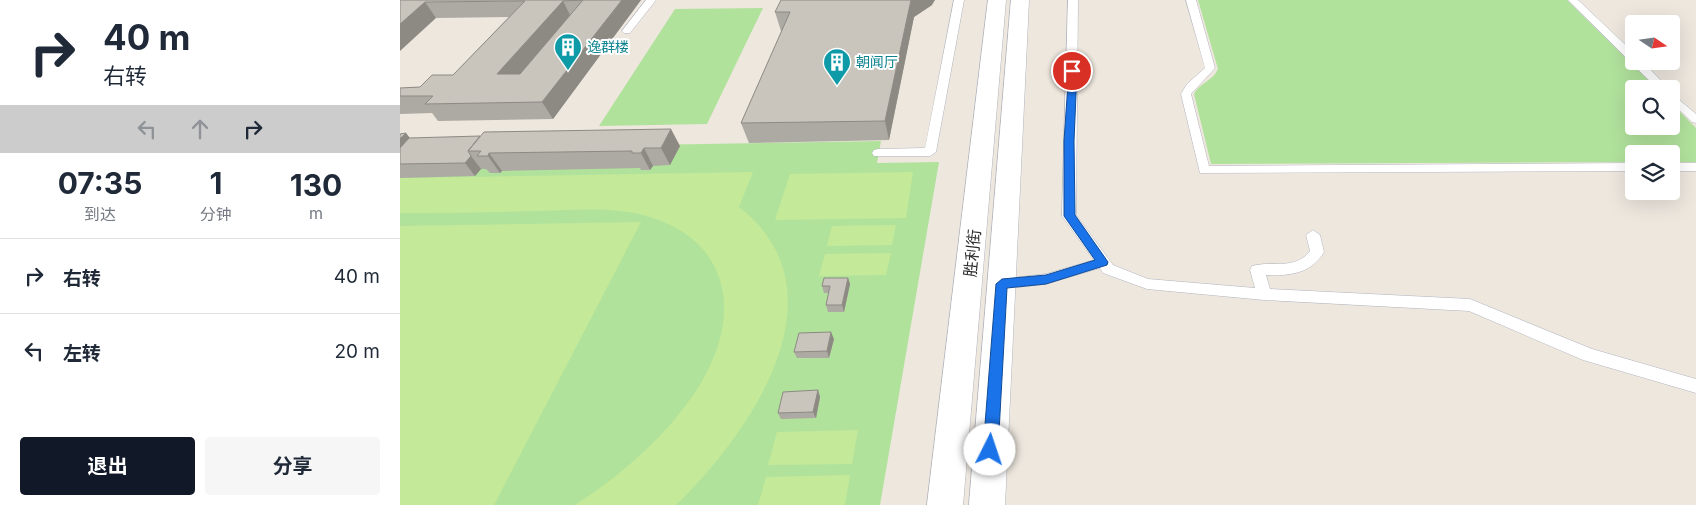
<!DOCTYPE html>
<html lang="zh">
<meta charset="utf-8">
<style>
:root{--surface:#fff;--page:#f6f6f7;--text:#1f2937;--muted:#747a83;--line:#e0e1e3;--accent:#111827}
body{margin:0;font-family:Inter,"Noto Sans SC",sans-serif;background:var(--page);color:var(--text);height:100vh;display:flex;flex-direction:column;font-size:19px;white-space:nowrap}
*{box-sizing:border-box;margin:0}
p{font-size:16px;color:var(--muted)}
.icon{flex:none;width:28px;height:28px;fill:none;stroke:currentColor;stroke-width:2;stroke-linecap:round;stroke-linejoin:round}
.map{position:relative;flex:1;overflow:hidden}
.side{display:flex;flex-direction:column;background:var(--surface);width:400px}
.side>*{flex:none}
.guide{background:#fff;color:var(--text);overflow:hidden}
.needle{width:32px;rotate:103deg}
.fabs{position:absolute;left:1225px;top:15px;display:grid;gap:10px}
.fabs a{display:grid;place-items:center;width:55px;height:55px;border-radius:5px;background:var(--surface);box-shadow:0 5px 20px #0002;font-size:25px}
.pin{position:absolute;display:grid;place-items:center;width:42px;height:42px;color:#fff;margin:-21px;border:2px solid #fff;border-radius:50%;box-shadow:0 1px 5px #0007}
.me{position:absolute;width:55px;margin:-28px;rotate:4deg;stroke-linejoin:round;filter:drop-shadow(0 0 4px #0008)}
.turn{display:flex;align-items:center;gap:18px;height:105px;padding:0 20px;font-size:22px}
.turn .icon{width:65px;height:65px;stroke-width:2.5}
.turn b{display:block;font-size:35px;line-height:42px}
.lanes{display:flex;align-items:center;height:48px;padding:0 20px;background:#0003;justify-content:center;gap:25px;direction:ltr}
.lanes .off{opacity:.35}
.eta{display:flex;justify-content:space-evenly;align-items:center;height:85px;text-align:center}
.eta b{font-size:30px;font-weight:700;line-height:35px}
.button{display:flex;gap:10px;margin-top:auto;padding:10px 20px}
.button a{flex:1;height:58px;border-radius:5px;background:var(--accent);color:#fff;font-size:20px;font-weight:700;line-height:58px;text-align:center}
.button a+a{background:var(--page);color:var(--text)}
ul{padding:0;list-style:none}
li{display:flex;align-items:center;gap:15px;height:75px;padding:0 20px;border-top:1px solid var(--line)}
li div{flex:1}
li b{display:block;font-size:19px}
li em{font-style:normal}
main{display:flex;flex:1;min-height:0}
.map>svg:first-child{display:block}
</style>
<main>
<section class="side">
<div class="guide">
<div class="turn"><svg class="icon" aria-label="right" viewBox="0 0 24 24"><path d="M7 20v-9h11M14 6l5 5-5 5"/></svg><div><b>40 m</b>右转</div></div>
<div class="lanes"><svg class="icon off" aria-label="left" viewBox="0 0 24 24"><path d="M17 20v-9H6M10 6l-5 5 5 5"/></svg><svg class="icon off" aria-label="ahead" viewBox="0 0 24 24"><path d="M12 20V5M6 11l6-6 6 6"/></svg><svg class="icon" aria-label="right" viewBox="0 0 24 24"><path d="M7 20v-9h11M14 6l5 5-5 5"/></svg></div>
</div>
<div class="eta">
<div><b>07:35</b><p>到达</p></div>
<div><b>1</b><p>分钟</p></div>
<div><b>130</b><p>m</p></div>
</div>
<ul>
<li><svg class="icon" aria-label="right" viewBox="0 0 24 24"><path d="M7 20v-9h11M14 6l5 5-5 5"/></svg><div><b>右转</b></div><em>40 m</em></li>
<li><svg class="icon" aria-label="left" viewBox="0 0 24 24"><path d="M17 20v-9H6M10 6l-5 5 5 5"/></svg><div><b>左转</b></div><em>20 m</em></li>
</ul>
<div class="button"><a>退出</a><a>分享</a></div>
</section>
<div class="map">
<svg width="1296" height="505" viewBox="0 0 1296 505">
<rect width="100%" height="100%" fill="#ede7de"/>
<path fill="#b1e29c" d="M 798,0 L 1167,0 L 1257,89 L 1234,89 L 1234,126 L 1271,126 L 1271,103 L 1296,128 L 1296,162 L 1271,162 L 1271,154 L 1234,154 L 1234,162 L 811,164 L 794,94 C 799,83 813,81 818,69 Z
M 363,8 L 307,124 L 199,126 L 275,9 Z
M 481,141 L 477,163 L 539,162 L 480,505 L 0,505 L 0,149 Z"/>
<path fill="#c4e998" d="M 353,172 L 339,207 C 449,293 349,434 276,505 L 175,505 C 241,464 346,369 320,280 C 310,248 284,228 253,218 C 217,206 177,210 140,211 C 93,212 47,213 0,213 L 0,178 Z
M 513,172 L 506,218 L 375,220 L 390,174 Z
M 241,222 L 94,505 L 0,505 L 0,226 Z
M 496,225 L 492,245 L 427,246 L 432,226 Z
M 491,253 L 486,275 L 419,276 L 425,254 Z
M 458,430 L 452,464 L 368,465 L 377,432 Z
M 450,475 L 445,505 L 358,505 L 366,477 Z"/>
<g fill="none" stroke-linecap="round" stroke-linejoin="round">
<g stroke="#b2b4bf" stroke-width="1">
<path id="service" d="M 246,0 L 256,0 L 230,33 L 224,33 L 222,31 Z
M 554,0 L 564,0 L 536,152 L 530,156 L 474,156 L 472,153 L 474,150 L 478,149 L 525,148 Z
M 668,0 L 678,0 L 676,215 L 713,265 L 748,279 L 855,288 L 850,270 L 852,266 C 873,260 894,271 910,251 L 906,235 L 913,230 L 920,235 L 924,252 C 911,274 889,276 866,275 L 870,289 L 1070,299 L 1192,349 L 1296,379 L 1296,393 L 1183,360 L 1069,311 L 864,300 L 747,289 L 703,273 L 700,268 L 646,284 L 602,289 L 597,288 L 595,284 L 597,280 L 602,279 L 646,274 L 694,260 L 662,216 Z
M 786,0 L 796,0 L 815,68 L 791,94 L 809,166 L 1234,163 L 1234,171 L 800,173 L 781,94 L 787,84 L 805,68 Z
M 1168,0 L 1178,0 L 1234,53 L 1234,61 L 1242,61 L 1269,89 L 1258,89 Z
M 1271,93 L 1296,114 L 1296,123 L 1292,122 L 1271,102 Z
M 1271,163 L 1296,163 L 1296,171 L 1271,171 Z"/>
</g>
<g stroke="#b2b4bf" stroke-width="1">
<path id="tertiary" d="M 588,0 L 606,0 L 563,505 L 527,505 Z
M 611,0 L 629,0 L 605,505 L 569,505 Z"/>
</g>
<use href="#service" fill="#fff" fill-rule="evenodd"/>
<use href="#tertiary" fill="#fff" fill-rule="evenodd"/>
</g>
<path fill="#ada9a3" d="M 0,0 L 241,0 L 153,119 L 38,121 L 32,113 L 0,114 L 0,88 L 20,87 L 53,75 L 109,17 L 36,18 Z
M 532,5 L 514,17 L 489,140 L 349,143 L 341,123 L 382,31 L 381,31 L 375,12 Z
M 6,133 L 9,138 L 280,146 L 270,165 L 253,166 L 250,170 L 241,170 L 240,168 L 102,171 L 100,173 L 90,173 L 86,169 L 81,169 L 75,176 L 0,178 L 0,134 Z
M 448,278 L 450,284 L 444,312 L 428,312 L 426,305 L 429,293 L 424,293 L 422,286 Z
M 434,339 L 429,358 L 397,358 L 394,352 Z
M 418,390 L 420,397 L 416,418 L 381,419 L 378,413 Z"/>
<path fill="#8d8a84" d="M 222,0 L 241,0 L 153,119 L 142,102 Z
M 511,0 L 535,0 L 532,5 L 514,17 L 489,140 L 485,121 Z
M 163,1 L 171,17 L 108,91 L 97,74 Z
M 25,2 L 36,18 L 0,51 L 0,24 Z
M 271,129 L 280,146 L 270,165 L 261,148 Z
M 6,133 L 20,151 L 0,164 L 0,139 Z
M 87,136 L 89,153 L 102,171 L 100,173 L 88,156 Z
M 244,148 L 253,166 L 250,170 L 241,153 Z
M 71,156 L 81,169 L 75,176 L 65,163 Z
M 448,278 L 450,284 L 444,312 L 442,305 Z
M 431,332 L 434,339 L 429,358 L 427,351 Z
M 418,390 L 420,397 L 416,418 L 413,412 Z"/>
<path fill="#c9c5bd" stroke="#8d8a84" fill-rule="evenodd" d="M 0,0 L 222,0 L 142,102 L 25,104 L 33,96 L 0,96 L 0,88 L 20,87 L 32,75 L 53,75 L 125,1 L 25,2 L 0,24 ZM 183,0 L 120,74 L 97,74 L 163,1 Z
M 381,0 L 511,0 L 485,121 L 341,123 L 390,12 L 375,12 Z
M 271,129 L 261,148 L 244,148 L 241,153 L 232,153 L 232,151 L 89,153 L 88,156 L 77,156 L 81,151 L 68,151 L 84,132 Z
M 6,133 L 0,139 L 0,134 Z
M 80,136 L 68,151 L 71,156 L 65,163 L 0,164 L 0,148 L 9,138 Z
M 424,278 L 448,278 L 442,305 L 426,305 L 430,286 L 422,286 Z
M 431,332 L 427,351 L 394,352 L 399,333 Z
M 418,390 L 413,412 L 378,413 L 383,392 Z"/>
<path fill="#1a73e8" stroke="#114b97" d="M 669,69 L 677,71 L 674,141 L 675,215 L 708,262 L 707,265 L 646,284 L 607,288 L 598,450 L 596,454 L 590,456 L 585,454 L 583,450 L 596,284 L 602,279 L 646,275 L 695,260 L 664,216 L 664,141 Z"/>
<defs>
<g id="building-pin" transform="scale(1.4375)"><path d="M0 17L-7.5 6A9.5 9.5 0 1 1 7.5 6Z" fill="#0f9aa8" stroke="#fff"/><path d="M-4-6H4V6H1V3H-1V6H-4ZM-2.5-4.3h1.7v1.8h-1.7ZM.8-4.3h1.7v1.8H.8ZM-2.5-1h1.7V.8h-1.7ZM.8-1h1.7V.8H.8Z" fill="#fff"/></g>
</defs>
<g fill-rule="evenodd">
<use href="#building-pin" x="168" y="47"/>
<use href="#building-pin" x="437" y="62"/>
</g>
<g text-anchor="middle" stroke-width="4" stroke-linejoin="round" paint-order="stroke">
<g font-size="14" fill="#0d838f" stroke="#fff" text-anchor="start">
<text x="187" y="52">逸群楼</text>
<text x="456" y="67">朝闻厅</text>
</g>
<g font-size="16" fill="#2c2c2c" stroke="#fff">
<text transform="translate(572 253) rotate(-84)" y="6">胜利街</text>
</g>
</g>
</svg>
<div class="fabs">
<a><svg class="needle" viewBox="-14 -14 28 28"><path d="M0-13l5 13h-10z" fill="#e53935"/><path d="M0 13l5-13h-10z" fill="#747a83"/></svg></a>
<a><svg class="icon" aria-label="search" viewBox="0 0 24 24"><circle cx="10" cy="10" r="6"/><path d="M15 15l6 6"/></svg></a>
<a><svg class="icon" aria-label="layers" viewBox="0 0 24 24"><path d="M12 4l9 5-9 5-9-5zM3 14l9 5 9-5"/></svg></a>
</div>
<div class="pin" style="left:672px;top:71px;background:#d93025"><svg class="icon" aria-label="arrive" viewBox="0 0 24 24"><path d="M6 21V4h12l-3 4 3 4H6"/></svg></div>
<svg class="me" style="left:590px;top:450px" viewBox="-20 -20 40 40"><circle r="19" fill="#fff"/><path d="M0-13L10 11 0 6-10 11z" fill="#1a73e8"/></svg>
</div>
</main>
